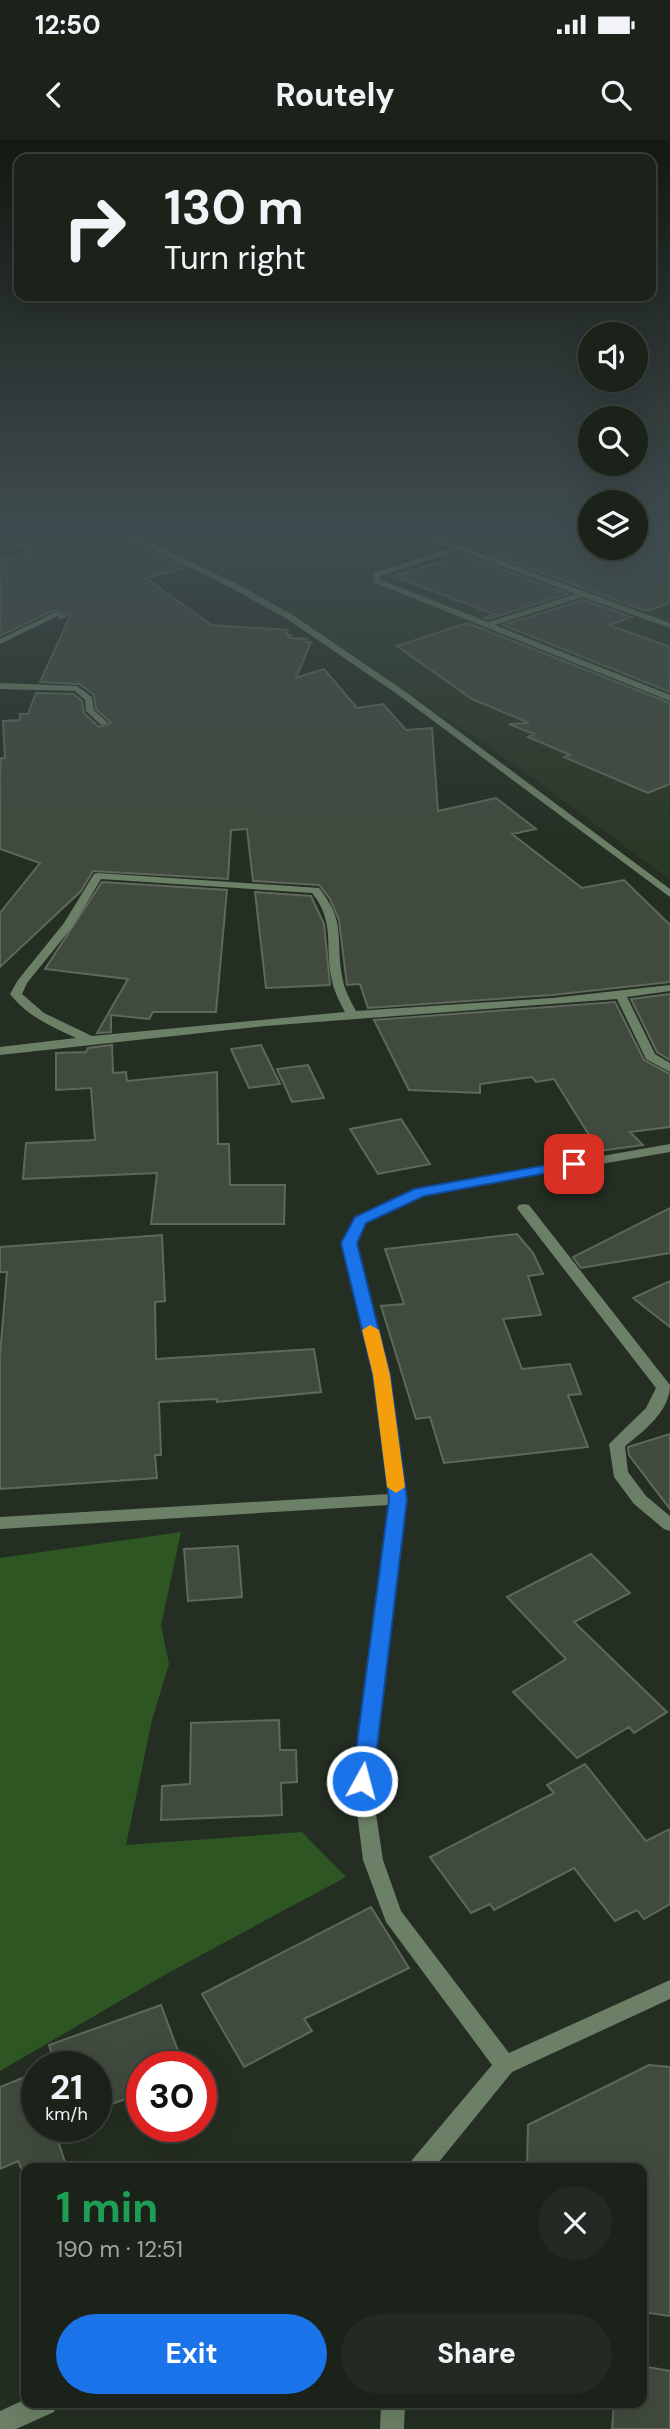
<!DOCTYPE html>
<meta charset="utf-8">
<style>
:root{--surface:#1b221a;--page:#242a23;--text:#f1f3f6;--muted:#a0a4a2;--line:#393f39;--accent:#1a73e8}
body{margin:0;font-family:"DM Sans",sans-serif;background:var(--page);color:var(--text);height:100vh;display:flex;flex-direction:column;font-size:26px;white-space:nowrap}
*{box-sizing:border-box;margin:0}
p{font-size:23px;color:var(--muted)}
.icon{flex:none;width:38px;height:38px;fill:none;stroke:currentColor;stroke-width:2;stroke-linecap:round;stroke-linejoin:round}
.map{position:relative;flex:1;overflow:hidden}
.details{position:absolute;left:21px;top:2023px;width:626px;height:245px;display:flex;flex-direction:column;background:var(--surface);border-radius:14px;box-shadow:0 7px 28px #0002,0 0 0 2px var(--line)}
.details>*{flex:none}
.top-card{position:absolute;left:14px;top:14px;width:642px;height:147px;border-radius:14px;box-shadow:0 7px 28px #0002,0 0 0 2px var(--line);background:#1b221a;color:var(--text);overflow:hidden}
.fabs{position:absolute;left:578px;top:182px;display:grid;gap:14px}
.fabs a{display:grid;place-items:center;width:70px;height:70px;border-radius:50%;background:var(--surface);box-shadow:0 7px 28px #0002,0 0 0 2px var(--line);font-size:35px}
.speed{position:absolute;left:21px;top:1911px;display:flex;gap:14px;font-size:35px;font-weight:700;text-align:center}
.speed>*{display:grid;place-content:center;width:91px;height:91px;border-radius:50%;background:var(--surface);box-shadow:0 7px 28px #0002,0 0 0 2px var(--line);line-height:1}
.speed small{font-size:18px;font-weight:400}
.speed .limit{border:10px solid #d22;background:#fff;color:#111}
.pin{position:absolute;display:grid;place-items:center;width:60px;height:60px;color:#fff;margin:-30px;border-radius:14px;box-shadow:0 4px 10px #0006}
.me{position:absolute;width:77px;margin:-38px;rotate:7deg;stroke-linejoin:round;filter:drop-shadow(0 0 5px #0008)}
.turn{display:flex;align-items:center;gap:24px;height:147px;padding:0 35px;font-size:32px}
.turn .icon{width:91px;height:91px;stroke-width:2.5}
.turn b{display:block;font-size:49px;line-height:60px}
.round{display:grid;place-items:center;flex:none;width:74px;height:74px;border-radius:37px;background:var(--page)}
.headline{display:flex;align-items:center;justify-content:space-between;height:119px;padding:0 35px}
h1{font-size:42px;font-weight:700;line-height:52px;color:#1e9e55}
.button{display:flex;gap:14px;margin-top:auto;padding:14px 35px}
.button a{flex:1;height:80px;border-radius:42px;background:var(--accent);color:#fff;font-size:28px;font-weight:700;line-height:80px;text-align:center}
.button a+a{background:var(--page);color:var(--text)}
.status{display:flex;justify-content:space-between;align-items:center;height:49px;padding:0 35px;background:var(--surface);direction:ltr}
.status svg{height:19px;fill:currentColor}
header{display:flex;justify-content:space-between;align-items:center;height:91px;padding:0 35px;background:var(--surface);font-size:32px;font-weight:700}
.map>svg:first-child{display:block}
</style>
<div class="status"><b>12:50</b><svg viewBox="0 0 49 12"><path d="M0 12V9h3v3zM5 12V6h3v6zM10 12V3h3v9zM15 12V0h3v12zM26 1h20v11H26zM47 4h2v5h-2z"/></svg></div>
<header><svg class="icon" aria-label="back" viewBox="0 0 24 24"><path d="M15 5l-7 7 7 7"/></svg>Routely<svg class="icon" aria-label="search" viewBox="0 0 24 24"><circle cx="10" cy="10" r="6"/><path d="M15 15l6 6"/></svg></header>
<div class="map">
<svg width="670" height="2289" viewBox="0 0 670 2289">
<rect width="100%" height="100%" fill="#242e22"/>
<path fill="#2a3826" d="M 122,391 L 590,391 L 590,408 L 635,408 L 670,391 L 670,740 L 521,629 L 276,463 Z"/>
<path fill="#2d5623" d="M 181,1392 L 161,1486 L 169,1524 L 152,1580 L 126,1705 L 302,1692 L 346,1737 L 168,1833 L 0,1931 L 0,1418 Z"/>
<path fill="#404b3e" stroke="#5e695b" stroke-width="2" d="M 0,391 L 107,391 L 185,428 L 146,438 L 211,485 L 288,490 L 286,495 L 291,495 L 289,498 L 307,499 L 306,502 L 311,502 L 296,538 L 324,529 L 357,568 L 383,564 L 406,590 L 432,588 L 438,671 L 496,658 L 536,689 L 512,694 L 582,748 L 624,740 L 670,785 L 670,842 L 552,855 L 368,868 L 360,844 L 347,845 L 339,780 L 330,759 L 319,745 L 253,741 L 247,689 L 231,690 L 228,739 L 93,731 L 81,751 L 0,827 L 0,773 L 40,723 L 0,709 L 0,634 L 1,618 L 5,618 L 3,581 L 20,580 L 20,574 L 28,574 L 36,553 L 74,554 L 82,561 L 84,573 L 99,587 L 111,583 L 96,569 L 94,555 L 79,544 L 40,542 L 71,474 L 58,479 L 64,473 L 54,470 L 0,496 L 0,420 L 31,412 L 0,395 Z
M 540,391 L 590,391 L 590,408 L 635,408 L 635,391 L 670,391 L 670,463 L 646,471 L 480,410 Z
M 464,415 L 568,454 L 488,479 L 484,478 L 494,474 L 393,436 Z
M 583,460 L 631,477 L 609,485 L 670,507 L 670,552 L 503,485 Z
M 467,483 L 670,563 L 670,644 L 648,653 L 564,617 L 570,615 L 528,597 L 534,594 L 509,584 L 529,583 L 472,559 L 397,506 Z
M 102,742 L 227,750 L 216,872 L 153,872 L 149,879 L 111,875 L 111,892 L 97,893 L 128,839 L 45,829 Z
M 255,752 L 311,756 L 324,784 L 330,845 L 266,848 Z
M 670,854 L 670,920 L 657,912 L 631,859 Z
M 615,862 L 644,920 L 670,934 L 670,987 L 630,992 L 643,1005 L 599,1011 L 554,939 L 536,942 L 532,937 L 480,944 L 480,953 L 409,950 L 374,880 Z
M 112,905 L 113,933 L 126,932 L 127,941 L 217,932 L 218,1004 L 229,1004 L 230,1045 L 285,1045 L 284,1084 L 151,1084 L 157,1033 L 23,1039 L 26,1003 L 95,1000 L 91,948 L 56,950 L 56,913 L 86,912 L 88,908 Z
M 261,905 L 280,944 L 249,948 L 231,909 Z
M 308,925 L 324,958 L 292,962 L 277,929 Z
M 401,979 L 430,1024 L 378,1034 L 350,989 Z
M 670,1068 L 670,1113 L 581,1128 L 573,1117 Z
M 517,1094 L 533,1113 L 543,1134 L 528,1136 L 541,1175 L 503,1179 L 522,1229 L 570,1224 L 581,1254 L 568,1255 L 588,1307 L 444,1323 L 430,1277 L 416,1279 L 381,1166 L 404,1164 L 385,1109 Z
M 162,1095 L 165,1161 L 155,1162 L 156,1219 L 314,1209 L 321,1252 L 217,1262 L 217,1259 L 159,1262 L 161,1315 L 155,1315 L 157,1338 L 0,1349 L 0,1215 L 7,1132 L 0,1132 L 0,1107 Z
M 670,1141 L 670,1187 L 633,1158 Z
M 670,1294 L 670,1369 L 629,1315 L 628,1307 Z
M 238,1406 L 242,1457 L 188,1461 L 184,1409 Z
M 591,1414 L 630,1453 L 574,1482 L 667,1572 L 634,1593 L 629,1587 L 577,1618 L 513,1552 L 566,1519 L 507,1457 Z
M 279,1580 L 280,1610 L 296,1610 L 297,1642 L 281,1643 L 282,1675 L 161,1680 L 162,1646 L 190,1644 L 191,1583 Z
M 585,1624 L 646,1701 L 670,1689 L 670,1764 L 644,1779 L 637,1770 L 615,1781 L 574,1728 L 494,1770 L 490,1764 L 471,1773 L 430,1717 L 554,1653 L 547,1645 Z
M 371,1767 L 409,1828 L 304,1879 L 312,1891 L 244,1927 L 202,1854 Z
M 161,1865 L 181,1919 L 161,1927 L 142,1927 L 142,1934 L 134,1937 L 140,1954 L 109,1965 L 103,1948 L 96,1951 L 96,1927 L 56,1927 L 49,1905 Z
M 649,1925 L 670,1927 L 670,2176 L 642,2172 L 642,2028 L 527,2028 L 528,1985 Z
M 37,1932 L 37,1986 L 53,1986 L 67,2028 L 21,2028 L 18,2021 L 0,2029 L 0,1947 Z
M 642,2226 L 670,2231 L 670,2289 L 612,2289 L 614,2263 L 642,2263 Z"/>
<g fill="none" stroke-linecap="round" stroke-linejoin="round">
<path fill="#6b8066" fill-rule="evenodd" d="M 410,391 L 421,391 L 670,483 L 670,488 L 583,457 L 495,485 L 670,555 L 670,561 L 375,443 L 373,433 L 452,408 ZM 459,410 L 576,454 L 488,482 L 381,440 L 380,436 Z"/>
<path fill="#6b8066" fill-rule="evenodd" d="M 116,391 L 126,391 L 241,446 L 293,475 L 406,552 L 670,749 L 670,757 L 400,556 L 287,479 L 235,450 Z
M 55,472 L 62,474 L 0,504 L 0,499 Z
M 0,543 L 77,546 L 92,557 L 94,570 L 108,583 L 101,585 L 86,571 L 85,560 L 75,551 L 0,549 Z
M 98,733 L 319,748 C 347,783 335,797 342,836 C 344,849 350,860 356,871 L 552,858 L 670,845 L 670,851 L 627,857 L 655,914 L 670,923 L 670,932 L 646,919 L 617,859 L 265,886 L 0,915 L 0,907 L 76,898 C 52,887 27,876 10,854 L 18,840 L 64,783 L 94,734 ZM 101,739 L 312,753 C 335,782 325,803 331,836 C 333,849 339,861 345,872 L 92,896 L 44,873 L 22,854 L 27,843 L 73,786 Z
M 670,1004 L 670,1012 L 424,1055 L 365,1084 L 356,1103 L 388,1235 L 406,1359 L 371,1641 L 383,1720 L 401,1771 L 509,1913 L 670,1840 L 670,1859 L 512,1932 L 434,2028 L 409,2028 L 412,2020 L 492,1925 L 386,1782 L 363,1720 L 353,1641 L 389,1365 L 0,1389 L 0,1377 L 389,1354 L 374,1235 L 342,1103 L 355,1078 L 415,1049 Z
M 524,1064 L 529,1065 L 670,1245 C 670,1271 644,1291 625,1306 L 628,1332 L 646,1356 L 670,1376 L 670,1391 L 664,1389 L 634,1364 L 614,1337 L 609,1304 L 646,1268 L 656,1248 L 519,1071 L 517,1068 L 519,1065 Z
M 26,2259 L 26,2263 L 57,2263 L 54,2272 L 16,2289 L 0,2289 L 0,2271 Z
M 381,2263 L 405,2263 L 404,2289 L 380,2289 Z"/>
</g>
<linearGradient id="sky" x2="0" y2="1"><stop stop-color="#141913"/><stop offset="0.55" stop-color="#3f4c4f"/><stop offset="1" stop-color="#3f4c4f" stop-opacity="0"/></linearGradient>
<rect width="670" height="712" fill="url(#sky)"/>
<path fill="#1a73e8" stroke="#114b97" stroke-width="2" d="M 574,1020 L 579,1021 L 579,1027 L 424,1056 L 366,1083 L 357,1103 L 390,1235 L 407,1359 L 373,1641 L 370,1647 L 362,1650 L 355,1647 L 352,1641 L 389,1359 L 373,1235 L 341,1103 L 355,1077 L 414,1049 Z"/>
<path fill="#f59e0b" d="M 370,1185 L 379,1190 L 390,1235 L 405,1347 L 396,1353 L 387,1347 L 373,1235 L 362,1190 Z"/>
</svg>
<div class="fabs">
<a><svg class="icon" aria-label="sound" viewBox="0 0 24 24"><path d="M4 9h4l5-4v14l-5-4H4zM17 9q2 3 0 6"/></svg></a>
<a><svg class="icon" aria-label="search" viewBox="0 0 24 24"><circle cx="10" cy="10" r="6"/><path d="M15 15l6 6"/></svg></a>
<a><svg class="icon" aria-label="layers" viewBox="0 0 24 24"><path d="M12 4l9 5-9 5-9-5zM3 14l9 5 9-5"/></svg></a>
</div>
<div class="speed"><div>21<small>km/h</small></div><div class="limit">30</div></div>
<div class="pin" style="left:574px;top:1024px;background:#d93025"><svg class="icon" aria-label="arrive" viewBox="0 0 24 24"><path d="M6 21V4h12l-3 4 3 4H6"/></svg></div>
<svg class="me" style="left:362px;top:1641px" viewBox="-20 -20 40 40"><circle r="17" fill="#1a73e8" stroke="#fff" stroke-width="3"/><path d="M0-11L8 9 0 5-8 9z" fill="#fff"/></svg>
<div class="top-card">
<div class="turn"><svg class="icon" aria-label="right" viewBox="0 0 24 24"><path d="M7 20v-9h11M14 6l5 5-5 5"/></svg><div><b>130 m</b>Turn right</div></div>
</div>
<section class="details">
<div class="headline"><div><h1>1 min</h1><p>190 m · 12:51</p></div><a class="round"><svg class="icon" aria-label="close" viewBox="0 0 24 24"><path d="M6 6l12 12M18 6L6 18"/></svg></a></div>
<div class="button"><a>Exit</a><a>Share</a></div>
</section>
</div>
